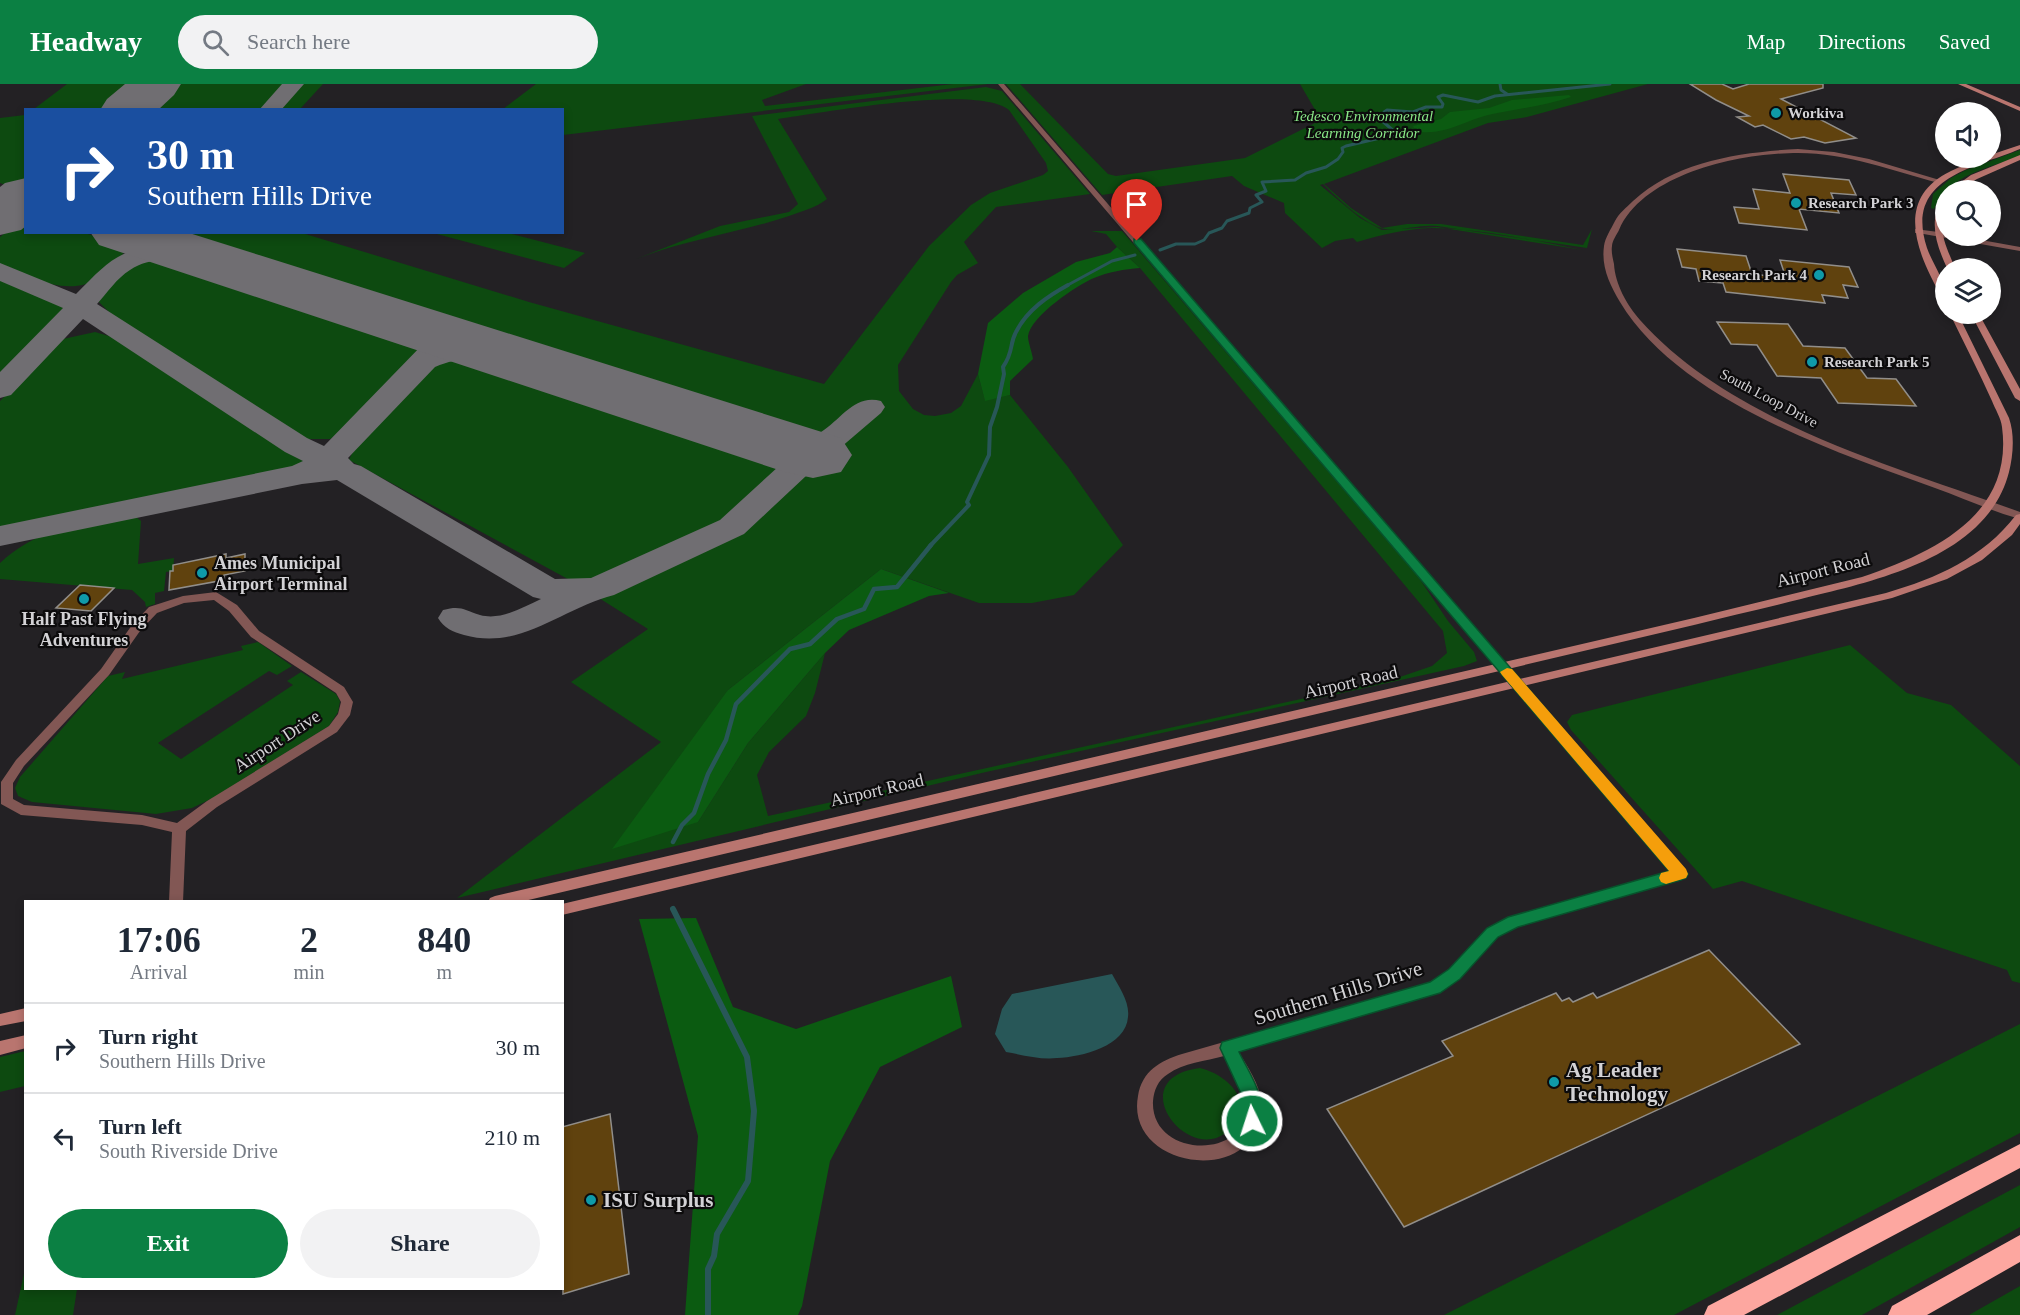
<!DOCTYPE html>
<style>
:root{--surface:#fff;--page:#f2f2f3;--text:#1f2937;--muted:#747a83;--line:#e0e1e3;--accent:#0b8043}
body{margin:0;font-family:Georgia,serif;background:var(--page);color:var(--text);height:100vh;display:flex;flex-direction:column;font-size:22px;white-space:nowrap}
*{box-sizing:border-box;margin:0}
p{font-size:20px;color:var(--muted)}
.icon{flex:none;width:33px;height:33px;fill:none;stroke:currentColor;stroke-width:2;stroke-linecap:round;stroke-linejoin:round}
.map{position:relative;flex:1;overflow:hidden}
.panel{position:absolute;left:24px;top:816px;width:540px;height:390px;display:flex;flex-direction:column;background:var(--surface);border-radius:0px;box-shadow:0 3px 9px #0003}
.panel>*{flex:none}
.top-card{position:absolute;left:24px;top:24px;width:540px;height:126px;border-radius:0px;box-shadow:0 3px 9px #0003;background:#1a4fa0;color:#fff;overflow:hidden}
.fabs{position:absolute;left:1935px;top:18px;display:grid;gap:12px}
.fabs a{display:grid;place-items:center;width:66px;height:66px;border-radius:50%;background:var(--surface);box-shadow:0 3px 9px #0003;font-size:30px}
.pin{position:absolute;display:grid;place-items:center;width:51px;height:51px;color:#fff;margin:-62px -26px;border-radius:50% 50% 50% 0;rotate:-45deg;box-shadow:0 0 6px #0007}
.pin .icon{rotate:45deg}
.me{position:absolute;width:66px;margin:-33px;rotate:356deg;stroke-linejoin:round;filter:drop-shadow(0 0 4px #0008)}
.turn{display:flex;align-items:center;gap:21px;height:126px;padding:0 24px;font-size:27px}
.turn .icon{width:78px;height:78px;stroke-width:2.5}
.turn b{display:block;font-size:42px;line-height:51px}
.eta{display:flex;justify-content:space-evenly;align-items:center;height:102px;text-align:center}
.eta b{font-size:36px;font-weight:800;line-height:42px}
.primary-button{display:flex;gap:12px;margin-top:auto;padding:12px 24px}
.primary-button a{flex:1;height:69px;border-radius:36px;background:var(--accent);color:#fff;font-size:24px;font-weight:800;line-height:69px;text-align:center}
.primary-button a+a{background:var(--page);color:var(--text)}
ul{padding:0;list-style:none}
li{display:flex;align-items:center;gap:18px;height:90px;padding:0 24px;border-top:2px solid var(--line)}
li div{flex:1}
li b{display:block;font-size:22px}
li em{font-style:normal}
header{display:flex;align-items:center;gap:36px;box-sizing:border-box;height:84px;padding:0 30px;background:var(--accent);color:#fff}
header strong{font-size:28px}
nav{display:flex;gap:33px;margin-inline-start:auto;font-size:21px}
.search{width:420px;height:54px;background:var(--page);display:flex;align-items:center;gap:15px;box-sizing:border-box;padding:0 21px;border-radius:33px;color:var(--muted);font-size:22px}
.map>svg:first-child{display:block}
</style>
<header>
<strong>Headway</strong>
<div class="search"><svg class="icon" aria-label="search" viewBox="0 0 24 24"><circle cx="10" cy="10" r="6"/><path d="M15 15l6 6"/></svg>Search here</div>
<nav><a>Map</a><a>Directions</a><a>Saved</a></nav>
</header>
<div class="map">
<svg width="2020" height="1231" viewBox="0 0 2020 1231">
<rect width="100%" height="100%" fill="#232124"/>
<path fill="#0d4a10" d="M 67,0 L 139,0 L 109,25 L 34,25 Z
M 174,0 L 289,0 L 264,25 L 146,25 Z
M 302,0 L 323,0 L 300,25 L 277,25 Z
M 536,0 L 806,0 L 762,16 L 765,22 L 953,0 L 988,0 L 563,51 L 562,26 L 503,25 Z
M 1006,0 L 1020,0 L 1108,90 L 1116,92 L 1245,74 L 1321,36 L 1300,0 L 1648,0 L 1527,33 L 1488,39 L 1324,100 L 1351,124 L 1382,144 L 1407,140 L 1441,140 L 1583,161 L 1592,145 L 1587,164 L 1437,142 C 1420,140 1402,147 1385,145 C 1366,142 1336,113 1323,100 L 1320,101 L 1360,134 L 1382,146 L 1437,143 L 1583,166 C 1537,157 1477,144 1430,144 C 1406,145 1380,151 1357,158 L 1353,154 L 1335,157 L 1322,164 L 1285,129 L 1284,119 L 1244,102 L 1232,92 L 1102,111 Z
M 986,3 L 1002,7 L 1090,110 L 996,123 L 964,158 L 978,179 L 957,191 L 951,198 L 898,281 L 899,307 L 913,325 L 924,331 L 935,332 L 951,329 L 961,322 L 978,290 L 985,316 L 1010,311 L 1068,383 L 1123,461 L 1074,511 L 1032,519 L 979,519 L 881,485 L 728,606 L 698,738 L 748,659 L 825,569 L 815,609 L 806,632 L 769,668 L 757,691 L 768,732 L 1397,594 L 1432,582 L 1447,569 L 1443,547 L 1140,184 L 1117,163 L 1106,150 L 1091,147 L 1122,147 L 1417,491 L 1448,537 L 1474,568 L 1477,577 L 1464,582 L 986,688 L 457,814 L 661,658 L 571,598 L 648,545 L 599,514 L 743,446 L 880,327 L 864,322 L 831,351 L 815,358 L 160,151 L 161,148 L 302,149 L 529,218 L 824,300 L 929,162 L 971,121 L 990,109 L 1043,91 L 1048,87 L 1046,79 L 1009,26 C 976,0 823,29 778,35 L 827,115 C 816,124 802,127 789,132 C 738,149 685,156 636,175 L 720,142 L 789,128 L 798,120 L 752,32 Z
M 25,31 L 25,96 L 16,104 L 0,99 L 0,34 Z
M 2020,66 L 2020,72 C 1987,85 1950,90 1934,125 L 1931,124 L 1933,110 L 1951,94 L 1966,86 Z
M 25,132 L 26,148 L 85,149 L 128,163 C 121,172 113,185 103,192 C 69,215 33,194 0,181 L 0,153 Z
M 433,149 L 508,149 L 585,169 L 564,184 Z
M 159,172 L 432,260 L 355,340 L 330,355 L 305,355 L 117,236 L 99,218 L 101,213 C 120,191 129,177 159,172 Z
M 0,195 L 60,221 L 64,225 L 64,230 L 58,239 L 0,298 Z
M 95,248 L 119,255 L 304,376 L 299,386 L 0,447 L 0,317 L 63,255 Z
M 460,269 L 788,375 L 782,388 L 726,438 L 599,496 L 577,500 L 349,376 L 353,367 L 436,279 L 446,272 Z
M 122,432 L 136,433 L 141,437 L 138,480 L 174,474 L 173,487 L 166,488 L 164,507 L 155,509 L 155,520 L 146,523 L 145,518 L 132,506 L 0,495 L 0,479 C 36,445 75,442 122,432 Z
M 258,558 L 292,582 L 277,591 L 269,587 L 158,659 L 181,675 L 293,601 L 287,597 L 301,588 L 336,610 L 340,617 L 338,628 L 329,642 L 213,714 L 192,724 L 156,730 L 32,718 L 18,712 L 15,704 L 20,693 L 108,592 L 125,588 L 122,595 L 243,566 L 241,562 Z
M 1850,561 L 1907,609 L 1951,621 L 2020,682 L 2020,899 L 2012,897 L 2007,886 L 1742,797 L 1713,805 L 1571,646 L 1567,638 L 1572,631 Z
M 2020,940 L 2020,1049 L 1674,1231 L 1444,1231 Z
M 25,967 L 25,1002 L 0,1008 L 0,973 Z
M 1200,984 C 1226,990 1256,1017 1232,1043 C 1192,1089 1118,994 1200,984 Z
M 2020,1101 L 2020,1143 L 1862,1231 L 1777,1231 Z
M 25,1185 L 26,1204 L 77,1205 L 73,1231 L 15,1231 Z
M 2020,1202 L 2020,1231 L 1969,1231 Z"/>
<path fill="#0b5b11" d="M 1569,11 L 1571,13 C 1544,22 1516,25 1488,31 C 1464,37 1442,53 1415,47 L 1413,42 L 1441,35 L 1450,28 L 1489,24 L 1512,16 Z
M 1117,163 L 1140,184 C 1125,185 1108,188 1094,194 C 1077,201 1031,232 1028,252 C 1028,258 1032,268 1033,275 L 1010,297 L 1010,311 L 985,317 L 978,290 L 988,239 L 1023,209 L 1076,178 L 1110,169 Z
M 881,485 L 949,509 L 929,512 L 849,546 L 825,569 L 748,659 L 698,738 L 612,765 L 728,606 Z
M 696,834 L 733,923 L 796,945 L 951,892 L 962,943 L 880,983 L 830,1077 L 802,1222 L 798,1231 L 685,1231 L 698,1052 L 639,835 Z"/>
<path fill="#285758" d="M 1112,890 C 1119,903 1130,918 1128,933 C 1126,962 1082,973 1057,974 C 1041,976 1023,971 1006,968 L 995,950 L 1002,925 L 1012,910 Z"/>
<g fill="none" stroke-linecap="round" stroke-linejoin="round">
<path stroke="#285758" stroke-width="3" d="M 1500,0 L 1501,6 L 1507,10
M 1160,166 L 1176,160 L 1195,160 L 1204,156 L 1209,149 L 1222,144 L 1227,137 L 1249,129 L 1250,124 L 1262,118 L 1256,111 L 1266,107 L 1262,98 L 1295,96 L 1306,89 L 1326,83 L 1338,75 L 1343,68 L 1342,64 L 1346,62 L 1393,51 L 1395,48 L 1381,36 L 1385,34 L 1384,28 L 1387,26 L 1413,28 L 1426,23 L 1442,23 L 1443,20 L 1438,13 L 1443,11 L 1478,18 L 1495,12 L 1610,0
M 1066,202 L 1112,177 L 1135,171"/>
<path stroke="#285758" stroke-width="4" d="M 930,462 L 969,421 L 967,418 L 989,371 L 990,343 L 997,323 L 1004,290 L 1003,283 C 1014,267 1009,261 1016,248 C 1027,226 1048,212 1068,201"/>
<path stroke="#285758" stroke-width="4.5" d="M 673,758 L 682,741 L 694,729 L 708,690 L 726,656 L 736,620 L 790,565 L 810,560 L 837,535 L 864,525 L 874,505 L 897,503 L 931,461"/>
<path stroke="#285758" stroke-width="6" d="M 673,825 L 747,973 L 754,1027 L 748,1097 L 717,1150 L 714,1172 L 708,1185 L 708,1231"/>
<path fill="#706e72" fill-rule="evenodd" d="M 282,0 L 304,0 L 281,26 L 259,26 Z
M 13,117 L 22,119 L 25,124 L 9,141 L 0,143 L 0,123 Z
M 163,161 C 182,162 237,171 248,186 L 244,192 L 235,194 C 201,185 163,164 130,186 C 117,194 107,209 97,220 L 307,354 L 324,362 L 424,259 L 419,254 L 350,232 L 346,226 L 350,220 L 360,218 L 439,242 L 447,247 L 452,259 C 490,251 532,271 567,283 L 572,289 L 567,295 L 557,298 C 513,287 481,263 435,283 L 348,374 L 354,380 L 361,382 L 555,495 L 591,494 L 720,436 L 779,382 L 780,373 L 775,363 L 780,356 C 792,353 811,354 821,348 C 842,335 854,310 881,317 L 885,323 L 881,329 L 840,364 L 810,369 L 811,385 L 806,392 L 744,450 L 614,511 C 562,524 521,567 464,551 C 453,548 444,544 438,534 L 443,526 C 461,521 464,526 480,531 C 501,537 523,523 541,515 L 533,513 L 337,396 L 302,400 L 0,462 L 0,442 L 292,382 L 303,377 L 285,368 L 83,235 L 11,311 L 0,314 L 0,288 L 63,224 L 0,197 L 0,179 L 76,210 C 107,179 117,165 163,161 Z"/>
<path fill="#706e72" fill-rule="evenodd" d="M 125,0 L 181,0 L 174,11 L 158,26 L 100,26 L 107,15 Z
M 26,94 L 26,142 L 21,146 L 0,151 L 0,103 L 5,99 Z
M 90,148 L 186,148 L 841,354 L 852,371 L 841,388 L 813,394 L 785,388 L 99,161 Z"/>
</g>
<path fill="#60420e" stroke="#918e8a" stroke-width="1.5" d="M 1690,0 L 1722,0 L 1733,5 L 1749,0 L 1823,0 L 1823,4 L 1781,15 L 1856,54 L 1825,59 L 1804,53 L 1791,55 L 1763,41 L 1755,43 L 1737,33 L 1749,32 L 1716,16 Z
M 1783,90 L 1849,96 L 1856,111 L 1831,109 L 1839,129 L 1799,125 L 1807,146 L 1739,139 L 1734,123 L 1759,125 L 1753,105 L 1790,109 Z
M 1677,165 L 1746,172 L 1752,190 L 1786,194 L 1780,176 L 1849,183 L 1858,203 L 1843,201 L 1848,214 L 1822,211 L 1825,219 L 1726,208 L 1723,199 L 1699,197 L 1696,185 L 1682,183 Z
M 1717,238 L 1788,240 L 1803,262 L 1845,264 L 1867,294 L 1896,295 L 1916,322 L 1838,319 L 1821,294 L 1777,292 L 1757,261 L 1731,260 Z
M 226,470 L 226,474 L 245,470 L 245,487 L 224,491 L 224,496 L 169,506 L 170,487 L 173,487 L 173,481 Z
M 80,501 L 114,504 L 91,527 L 56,524 Z
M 1709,866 L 1800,960 L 1404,1143 L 1327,1025 L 1453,972 L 1442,957 L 1556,909 L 1562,917 L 1569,914 L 1573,918 L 1593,909 L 1597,914 Z
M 610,1030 L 629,1190 L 563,1210 L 562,1043 Z"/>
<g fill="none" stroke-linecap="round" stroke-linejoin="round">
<path fill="#825754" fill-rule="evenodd" d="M 998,0 L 1004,0 L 1688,790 L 1686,794 L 1681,795 L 1518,843 L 1498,852 L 1459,894 L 1439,908 L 1238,967 C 1247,982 1260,1000 1261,1018 C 1266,1105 1124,1088 1138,1012 C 1142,987 1160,977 1182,970 L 1430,899 L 1449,886 L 1488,844 L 1509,834 L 1671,788 ZM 1224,972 C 1232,984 1241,998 1244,1013 C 1259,1077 1150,1077 1153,1017 C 1154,1006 1158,996 1168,990 C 1183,979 1206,977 1224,972 Z
M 1798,65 L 1834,68 L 1869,75 L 1943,97 L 1939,99 C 1893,87 1847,69 1798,69 C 1741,69 1644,89 1619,146 C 1617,150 1612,157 1612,162 C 1611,168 1613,175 1614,180 C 1615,200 1627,221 1640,236 C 1732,339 1894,382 2020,428 L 2020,435 C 1991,427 1963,414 1935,404 C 1832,367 1678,315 1620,218 C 1610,201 1601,183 1604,162 C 1605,154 1611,145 1615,137 C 1619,129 1626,124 1633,117 C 1676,77 1741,68 1798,65 Z
M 1915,145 L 1946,149 L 1946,152 L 1959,152 L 2020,163 L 2020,167 L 1918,149 L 1915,149 Z
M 216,508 L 237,521 L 259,547 L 344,603 L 353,618 L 350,631 L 337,648 L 217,723 L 186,747 L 183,818 L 169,818 L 172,748 L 142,741 L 21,731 L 1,720 L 1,698 L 16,676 L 101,585 L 132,541 L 149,523 L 183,512 ZM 214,516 L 229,527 L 251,553 L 336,609 L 341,618 L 338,630 L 329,642 L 207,717 L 177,739 L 142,731 L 24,721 L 13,715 L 13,699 L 24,682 L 109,591 L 140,547 L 157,529 L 184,519 Z"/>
<path fill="#b9756f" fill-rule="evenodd" d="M 1958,0 L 1966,0 L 2020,23 L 2020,27 Z
M 2020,61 L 2020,65 C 1972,85 1904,94 1927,164 C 1933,181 1946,197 1946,215 L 1943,215 C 1918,172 1892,115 1951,87 C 1964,81 1977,74 1990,74 L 1990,71 Z
M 2020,71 L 2020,76 L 1977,95 L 1958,106 L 1950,106 L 1971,91 Z
M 1943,113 L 1946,113 C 1946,121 1942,129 1942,137 C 1941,154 1949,169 1955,184 L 1947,184 C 1936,160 1928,137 1943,113 Z
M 1950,230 L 1958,230 L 2009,334 C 2015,351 2013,372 2009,388 C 1987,474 1874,497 1801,515 C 1765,524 1729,532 1694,541 L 520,818 L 488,818 L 490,814 L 495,812 L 1694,534 L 1862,493 C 1932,469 2014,432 2002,343 C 2001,334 1995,325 1992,317 C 1979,288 1964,259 1950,230 Z
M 1971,230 L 1979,230 L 2020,305 L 2020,317 L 2015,314 Z
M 2020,430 L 2020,440 L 2012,451 L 1982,476 L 1947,495 L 1892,514 L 562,831 L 562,820 L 1886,509 C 1937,494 1983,474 2016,431 Z
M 26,924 L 26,937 L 0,942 L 0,930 Z
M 26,951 L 26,964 L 0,971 L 0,957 Z"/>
<path fill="#fda7a0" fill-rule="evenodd" d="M 2020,1060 L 2020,1084 L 1744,1231 L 1704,1231 L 1708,1222 Z
M 2020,1151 L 2020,1178 L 1927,1231 L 1888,1231 L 1892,1222 Z"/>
</g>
<path fill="#0b8043" stroke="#07532c" stroke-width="1.5" d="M 1134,155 L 1141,155 L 1688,790 L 1686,794 L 1681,796 L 1518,843 L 1498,853 L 1460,895 L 1440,909 L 1239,968 C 1250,991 1270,1017 1258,1043 L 1252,1046 L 1245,1043 L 1243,1037 L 1244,1016 L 1220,964 L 1222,958 L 1430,898 L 1449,885 L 1487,844 L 1508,833 L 1669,787 L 1134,159 Z"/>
<path fill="#f59e0b" d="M 1507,584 L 1512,585 L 1686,785 L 1688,790 L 1686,794 L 1666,800 L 1661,798 L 1659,794 L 1661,789 L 1669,787 L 1502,591 L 1500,588 Z"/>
<g fill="#0f9aa8" stroke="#0c0b0c" stroke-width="2">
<circle cx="1776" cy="29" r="6"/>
<circle cx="1796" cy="119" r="6"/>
<circle cx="1819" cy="191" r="6"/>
<circle cx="1812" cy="278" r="6"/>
<circle cx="202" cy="489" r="6"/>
<circle cx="84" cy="515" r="6"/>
<circle cx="1554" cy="998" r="6"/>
<circle cx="591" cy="1116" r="6"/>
</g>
<g text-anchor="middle" stroke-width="4.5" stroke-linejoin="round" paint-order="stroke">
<g font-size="15" font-weight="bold" fill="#d3d2d5" stroke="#0c0b0c" text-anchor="start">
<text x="1788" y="34">Workiva</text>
<text x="1808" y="124">Research Park 3</text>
<text x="1807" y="196" text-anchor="end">Research Park 4</text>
<text x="1824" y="283">Research Park 5</text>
</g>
<g font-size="15" font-style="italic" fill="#89e787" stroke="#0c0b0c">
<text x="1363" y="37">Tedesco Environmental<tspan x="1363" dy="17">Learning Corridor</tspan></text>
</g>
<g font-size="15" fill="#d3d2d5" stroke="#0c0b0c">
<text transform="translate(1769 314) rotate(28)" y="5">South Loop Drive</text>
</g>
<g font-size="18" font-weight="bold" fill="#d3d2d5" stroke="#0c0b0c" text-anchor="start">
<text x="214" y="485">Ames Municipal<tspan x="214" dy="21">Airport Terminal</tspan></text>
<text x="84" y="541" text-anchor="middle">Half Past Flying<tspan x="84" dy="21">Adventures</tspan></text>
</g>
<g font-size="18" fill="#d3d2d5" stroke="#0c0b0c">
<text transform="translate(1823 486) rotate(-14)" y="6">Airport Road</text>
<text transform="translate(1351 598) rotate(-13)" y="6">Airport Road</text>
<text transform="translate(277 657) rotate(-33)" y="6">Airport Drive</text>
<text transform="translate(877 706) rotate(-13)" y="6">Airport Road</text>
</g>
<g font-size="21" fill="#d3d2d5" stroke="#0c0b0c">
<text transform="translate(1338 909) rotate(-17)" y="7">Southern Hills Drive</text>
</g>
<g font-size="21" font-weight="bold" fill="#d3d2d5" stroke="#0c0b0c" text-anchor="start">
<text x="1566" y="993">Ag Leader<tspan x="1566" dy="24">Technology</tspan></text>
<text x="603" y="1123">ISU Surplus</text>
</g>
</g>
</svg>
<div class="fabs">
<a><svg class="icon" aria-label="sound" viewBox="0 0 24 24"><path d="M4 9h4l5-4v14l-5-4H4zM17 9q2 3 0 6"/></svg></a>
<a><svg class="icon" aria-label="search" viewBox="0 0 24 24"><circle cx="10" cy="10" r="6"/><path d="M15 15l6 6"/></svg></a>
<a><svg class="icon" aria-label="layers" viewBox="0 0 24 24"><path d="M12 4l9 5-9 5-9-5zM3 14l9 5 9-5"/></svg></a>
</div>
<div class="pin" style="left:1137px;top:157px;background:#d93025"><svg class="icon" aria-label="arrive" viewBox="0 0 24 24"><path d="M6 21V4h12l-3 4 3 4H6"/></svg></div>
<svg class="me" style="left:1252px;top:1037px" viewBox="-20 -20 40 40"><circle r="17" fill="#0b8043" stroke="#fff" stroke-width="3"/><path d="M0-11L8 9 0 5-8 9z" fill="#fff"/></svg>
<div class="top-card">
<div class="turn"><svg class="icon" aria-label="right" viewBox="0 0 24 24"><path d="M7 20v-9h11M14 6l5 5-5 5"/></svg><div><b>30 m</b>Southern Hills Drive</div></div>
</div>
<section class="panel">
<div class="eta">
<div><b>17:06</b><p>Arrival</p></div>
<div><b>2</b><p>min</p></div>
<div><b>840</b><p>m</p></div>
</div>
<ul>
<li><svg class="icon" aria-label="right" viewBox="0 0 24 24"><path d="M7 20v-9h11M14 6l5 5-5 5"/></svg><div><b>Turn right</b><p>Southern Hills Drive</p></div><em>30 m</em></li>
<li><svg class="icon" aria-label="left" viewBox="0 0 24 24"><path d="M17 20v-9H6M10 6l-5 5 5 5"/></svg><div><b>Turn left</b><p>South Riverside Drive</p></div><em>210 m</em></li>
</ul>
<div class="primary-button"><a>Exit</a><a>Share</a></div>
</section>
</div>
